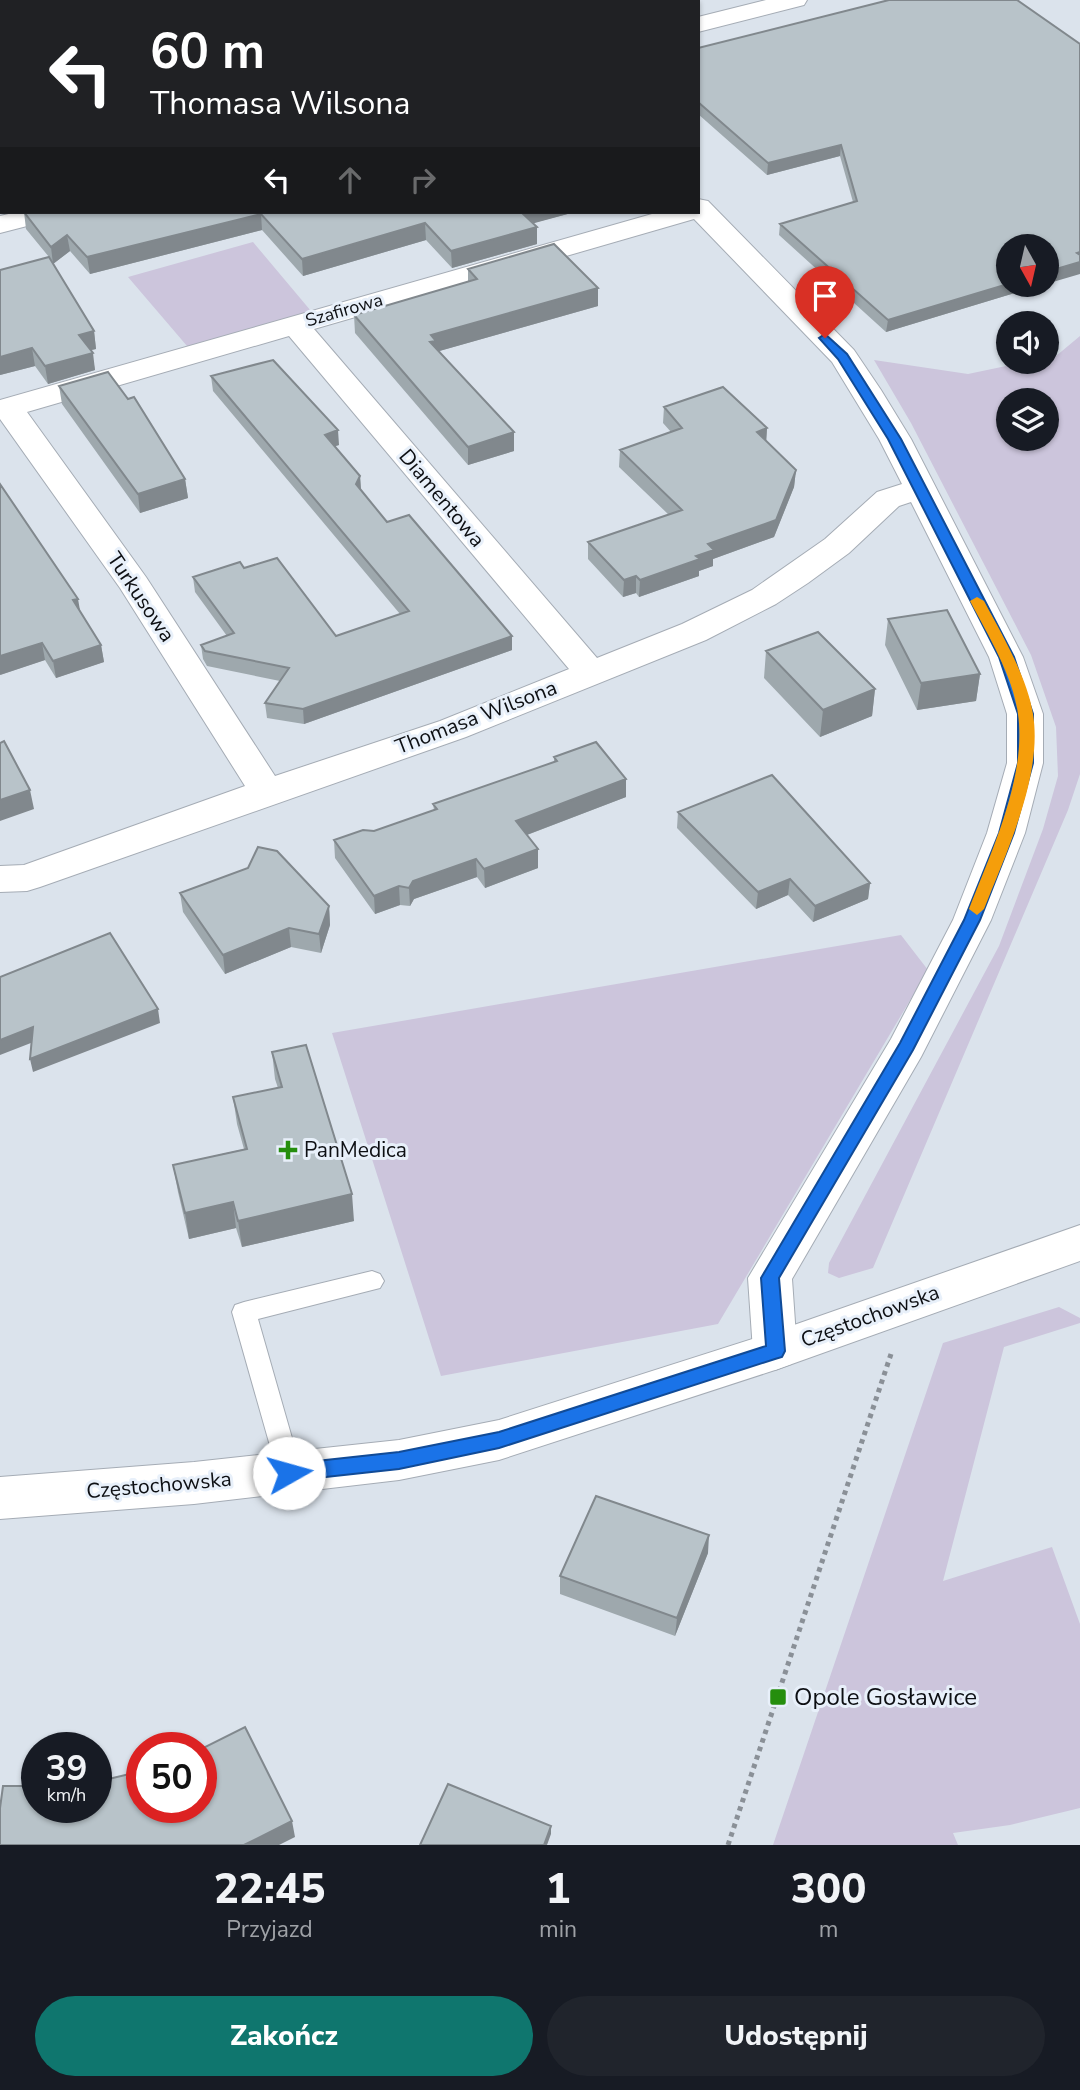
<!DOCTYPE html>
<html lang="pl">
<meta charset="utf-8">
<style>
:root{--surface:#171b24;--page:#20242c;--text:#f1f3f6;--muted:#9ea1a6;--accent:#0f766e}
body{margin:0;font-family:"Nunito Sans",sans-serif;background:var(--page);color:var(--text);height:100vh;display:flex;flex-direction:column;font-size:26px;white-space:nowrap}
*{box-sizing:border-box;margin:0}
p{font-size:23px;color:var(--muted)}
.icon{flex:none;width:38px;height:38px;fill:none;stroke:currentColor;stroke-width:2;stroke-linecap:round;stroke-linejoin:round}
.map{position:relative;height:1845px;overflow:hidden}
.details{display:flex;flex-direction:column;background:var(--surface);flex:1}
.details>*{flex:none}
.guide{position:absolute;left:0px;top:0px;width:700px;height:214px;box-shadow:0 2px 5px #0004;background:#202124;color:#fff;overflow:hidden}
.needle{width:46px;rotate:172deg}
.tools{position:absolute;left:996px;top:234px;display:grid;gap:14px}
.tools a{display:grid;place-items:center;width:63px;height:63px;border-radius:50%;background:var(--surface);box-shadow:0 2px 5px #0004;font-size:35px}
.speed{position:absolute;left:21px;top:1732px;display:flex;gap:14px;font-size:35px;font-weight:700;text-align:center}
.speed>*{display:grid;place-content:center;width:91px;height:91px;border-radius:50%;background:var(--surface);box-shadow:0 2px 5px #0004;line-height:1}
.speed small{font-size:18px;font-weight:400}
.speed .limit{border:10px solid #d22;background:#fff;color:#111}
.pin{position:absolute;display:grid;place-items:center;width:60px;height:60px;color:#fff;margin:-72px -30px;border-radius:50% 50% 50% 0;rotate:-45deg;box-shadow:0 0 7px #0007}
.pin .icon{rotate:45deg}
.me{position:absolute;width:77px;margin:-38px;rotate:83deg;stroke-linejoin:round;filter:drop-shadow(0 0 5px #0008)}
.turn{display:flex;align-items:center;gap:24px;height:147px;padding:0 35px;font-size:32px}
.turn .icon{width:91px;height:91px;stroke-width:2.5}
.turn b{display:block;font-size:49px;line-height:60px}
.lanes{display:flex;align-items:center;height:66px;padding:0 35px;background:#0003;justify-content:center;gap:35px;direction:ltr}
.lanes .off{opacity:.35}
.eta{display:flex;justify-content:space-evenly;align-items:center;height:119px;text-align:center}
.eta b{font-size:42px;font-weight:800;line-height:49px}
.button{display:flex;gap:14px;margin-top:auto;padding:14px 35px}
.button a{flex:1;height:80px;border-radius:42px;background:var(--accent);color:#fff;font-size:28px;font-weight:800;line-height:80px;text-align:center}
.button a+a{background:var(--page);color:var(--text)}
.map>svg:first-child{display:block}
</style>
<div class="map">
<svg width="1080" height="1845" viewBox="0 0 1080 1845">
<rect width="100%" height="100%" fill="#dbe3ec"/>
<path fill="#ccc5dc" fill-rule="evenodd" d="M 253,242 L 316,317 L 193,353 L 128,277 Z
M 1080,336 L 1080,774 L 1068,810 L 873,1268 L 839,1278 L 828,1273 L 829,1263 L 999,946 L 1043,829 L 1058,776 L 1056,727 L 1031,655 L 911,423 L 874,360 L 968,374 L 1025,362 L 1046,362 L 1047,358 L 1056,356 ZM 1008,401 L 1046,401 L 1046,439 L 1008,439 Z
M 901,935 L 928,970 L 718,1324 L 441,1376 L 332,1033 Z
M 1059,1307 L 1080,1318 L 1080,1323 L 1004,1347 L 943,1581 L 1052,1547 L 1080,1624 L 1080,1808 L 1010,1825 L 953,1833 L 958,1845 L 773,1845 L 943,1343 Z"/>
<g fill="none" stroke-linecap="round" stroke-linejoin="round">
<g stroke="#a5acb5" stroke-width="2">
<path id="lane" d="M 372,1271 L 380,1274 L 384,1281 L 380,1288 L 258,1319 L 302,1473 L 298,1481 L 289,1484 L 280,1481 L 232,1312 L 235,1305 L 244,1302 Z"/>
</g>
<g stroke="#a5acb5" stroke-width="2">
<path id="street" d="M 391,0 L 422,0 L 390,2 Z
M 471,0 L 496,0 L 497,2 L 472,2 Z
M 766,0 L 807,0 L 804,5 L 698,32 L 698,17 Z
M 2,87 L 2,103 L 0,104 L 0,88 Z
M 698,199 L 708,201 L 854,350 L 881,390 L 911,439 L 1023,657 L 1043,714 L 1043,763 L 1025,833 L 991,920 L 921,1057 L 792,1279 L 797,1351 L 791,1364 L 775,1370 L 759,1364 L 753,1351 L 748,1278 L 891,1039 L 953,920 L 987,833 L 1007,763 L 1007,714 L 989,657 L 911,502 L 899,506 L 849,553 L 808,583 L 776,604 L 706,640 L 466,737 L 40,887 L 27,891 L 0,892 L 0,866 L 24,865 L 245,786 L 120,588 L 0,419 L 0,400 L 659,212 L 698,212 ZM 694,219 L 832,362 L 879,439 L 902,484 L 877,492 L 825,539 L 752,590 L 682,624 L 597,658 L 314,329 ZM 289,336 L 569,669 L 440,721 L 275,776 L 146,577 L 27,412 Z
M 17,212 L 62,212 L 58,218 L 0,233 L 0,216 Z"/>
</g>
<g stroke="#a5acb5" stroke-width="2">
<path id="secondary" d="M 1080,1225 L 1080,1261 L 775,1370 L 499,1460 L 399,1480 L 194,1504 L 0,1519 L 0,1477 L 194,1462 L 399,1440 L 499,1420 L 774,1332 Z"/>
</g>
<path stroke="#8a9097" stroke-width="5" stroke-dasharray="4.5 4.5" stroke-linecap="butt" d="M 728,1845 L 891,1354"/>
<use href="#lane" fill="#fff" fill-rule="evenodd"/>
<use href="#street" fill="#fff" fill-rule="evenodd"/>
<use href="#secondary" fill="#fff" fill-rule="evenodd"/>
</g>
<path fill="#9ea8ad" d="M 541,0 L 633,0 L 633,2 L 543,2 Z
M 889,0 L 1008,285 L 1041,285 L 886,332 L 779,235 L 780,224 L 853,202 L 840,156 L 767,175 L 698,114 L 698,48 Z
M 24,212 L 575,212 L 533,223 L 537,244 L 452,268 L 426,240 L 303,276 L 262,230 L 90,274 L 70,251 L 53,264 L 94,331 L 96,349 L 91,350 L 95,370 L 48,384 L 35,366 L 0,375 L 49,257 L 26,229 Z
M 468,269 L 598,288 L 598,306 L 439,351 L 514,432 L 514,451 L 468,465 L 355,333 L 354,315 L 468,282 Z
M 211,376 L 339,445 L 335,446 L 360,476 L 361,490 L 387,522 L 512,636 L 512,650 L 304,724 L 267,718 L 265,703 L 280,681 L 207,666 L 203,659 L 201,645 L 227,636 L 195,592 L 193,577 L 244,568 L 336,636 L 400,614 L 213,391 Z
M 59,386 L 185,479 L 188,498 L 140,513 L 62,404 Z
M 664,407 L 767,428 L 766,441 L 796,470 L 794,487 L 774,537 L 713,559 L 713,566 L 699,571 L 699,576 L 639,597 L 636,593 L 623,597 L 588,559 L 588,542 L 669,515 L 619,467 L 620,450 L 671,432 L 663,423 Z
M 80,611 L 101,645 L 104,662 L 56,678 L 45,660 L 0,675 Z
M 888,619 L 980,674 L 976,701 L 917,710 L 885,645 Z
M 766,651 L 875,689 L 872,716 L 820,737 L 764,678 Z
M 554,757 L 626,779 L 626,797 L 527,835 L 538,849 L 538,868 L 485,888 L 477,877 L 414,899 L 410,906 L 400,905 L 375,914 L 335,858 L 334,840 L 374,831 L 434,810 L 433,804 L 554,762 Z
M 678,812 L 870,883 L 868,899 L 813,922 L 788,895 L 756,909 L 677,828 Z
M 180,893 L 329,906 L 330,925 L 321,953 L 291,947 L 225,974 L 183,912 Z
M 272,1052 L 354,1221 L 242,1247 L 236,1228 L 189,1239 L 178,1192 L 173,1165 L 244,1149 L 237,1124 L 233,1097 L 278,1088 L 275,1079 Z
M 708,1553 L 675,1636 L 560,1594 L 560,1576 Z"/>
<path fill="#81888d" d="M 586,0 L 633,0 L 633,2 L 578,2 Z
M 841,145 L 840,156 L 767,175 L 768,163 Z
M 2,186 L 2,204 L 0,204 L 0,187 Z
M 519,212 L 575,212 L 520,227 Z
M 261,214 L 262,230 L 90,274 L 87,257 Z
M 425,223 L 426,240 L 303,276 L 302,259 Z
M 537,227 L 537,244 L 452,268 L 451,251 Z
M 67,235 L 70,251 L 53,264 L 51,247 Z
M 1080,252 L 1080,274 L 1046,284 L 1046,272 Z
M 1008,284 L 1008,285 L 1041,285 L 886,332 L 888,320 Z
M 598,288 L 598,306 L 436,352 L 431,360 L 431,335 Z
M 94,331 L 96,349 L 82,352 L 79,335 Z
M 32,348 L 35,366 L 0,375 L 0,357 Z
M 93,353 L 95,370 L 48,384 L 45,366 Z
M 767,428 L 766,445 L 757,432 Z
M 338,430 L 339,445 L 326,449 L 325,435 Z
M 514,432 L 514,451 L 468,465 L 468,447 Z
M 796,470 L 794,487 L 774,537 L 713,559 L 713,566 L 699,571 L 699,576 L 639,597 L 640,580 L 696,556 L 708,544 Z
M 360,476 L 361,490 L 356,484 Z
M 185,479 L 188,498 L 140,513 L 138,494 Z
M 636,576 L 636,593 L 623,597 L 624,580 Z
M 78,599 L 81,616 L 73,600 Z
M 512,636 L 512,650 L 304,724 L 303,709 Z
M 42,643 L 45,660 L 0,675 L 0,656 Z
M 101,645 L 104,662 L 56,678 L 53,661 Z
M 980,674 L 976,701 L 917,710 L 921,683 Z
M 875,689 L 872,716 L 820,737 L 823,710 Z
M 626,779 L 626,797 L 516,839 L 516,821 Z
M 30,790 L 34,809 L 0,821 L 0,800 Z
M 538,849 L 538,868 L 485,888 L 484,869 Z
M 476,859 L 477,877 L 414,899 L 410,906 L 409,888 L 413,881 Z
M 790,879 L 788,895 L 756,909 L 758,892 Z
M 870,883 L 868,899 L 813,922 L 815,906 Z
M 399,886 L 400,905 L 375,914 L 374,896 Z
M 329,906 L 330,925 L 321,953 L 319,934 Z
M 289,928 L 291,947 L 225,974 L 223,955 Z
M 158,1009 L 160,1023 L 33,1072 L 30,1059 Z
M 33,1027 L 36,1041 L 0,1055 L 0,1040 Z
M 352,1194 L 354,1221 L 242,1247 L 238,1221 Z
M 233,1202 L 236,1228 L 189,1239 L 185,1213 Z
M 709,1535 L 708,1553 L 675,1636 L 677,1618 Z
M 292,1821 L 295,1837 L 279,1845 L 244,1845 Z
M 551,1826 L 551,1834 L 547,1845 L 544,1845 Z"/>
<path fill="#b8c3c9" stroke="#81888d" stroke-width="2" d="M 128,0 L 366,0 L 368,2 L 130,2 Z
M 557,0 L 586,0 L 578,2 L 559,2 Z
M 889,0 L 1017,0 L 1080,44 L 1080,252 L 1077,253 L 1080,255 L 1080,262 L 1046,272 L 1046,247 L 1008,247 L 1008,284 L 888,320 L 780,224 L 857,201 L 841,145 L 768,163 L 698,102 L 698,48 Z
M 0,106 L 2,106 L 2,186 L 0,187 Z
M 24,212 L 521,212 L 537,227 L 451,251 L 425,223 L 302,259 L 261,214 L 87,257 L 67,235 L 51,247 Z
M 554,244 L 598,288 L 431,335 L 436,341 L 430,342 L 514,432 L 468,447 L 354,315 L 477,279 L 468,269 Z
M 49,257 L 94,331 L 79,335 L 93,353 L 45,366 L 32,348 L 0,357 L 0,270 Z
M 273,360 L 338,430 L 325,435 L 360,476 L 356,484 L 387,522 L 409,515 L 512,636 L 303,709 L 265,703 L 289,668 L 205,651 L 201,645 L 234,633 L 193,577 L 240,562 L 244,568 L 277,558 L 336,636 L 409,611 L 211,376 Z
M 108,372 L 128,399 L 134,397 L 185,479 L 138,494 L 59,386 Z
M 723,387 L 767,428 L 757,432 L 796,470 L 776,520 L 708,544 L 714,550 L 696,556 L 700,559 L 640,580 L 636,576 L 624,580 L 588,542 L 682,510 L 620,450 L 682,428 L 664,407 Z
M 0,484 L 78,599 L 73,600 L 101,645 L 53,661 L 42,643 L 0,656 Z
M 947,610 L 980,674 L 921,683 L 888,619 Z
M 818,632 L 875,689 L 823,710 L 766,651 Z
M 4,741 L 30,790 L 0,800 L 0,743 Z
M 596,742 L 626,779 L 516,821 L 538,849 L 484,869 L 476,859 L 413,881 L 409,888 L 399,886 L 374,896 L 334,840 L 363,830 L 374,831 L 437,809 L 433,804 L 557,761 L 554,757 Z
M 772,775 L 870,883 L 815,906 L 790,879 L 758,892 L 678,812 Z
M 258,847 L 277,851 L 329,906 L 319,934 L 289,928 L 223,955 L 180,893 L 248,868 Z
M 110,933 L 158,1009 L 30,1059 L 33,1027 L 0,1040 L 0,977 Z
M 306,1045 L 352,1194 L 238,1221 L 233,1202 L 185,1213 L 173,1165 L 247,1149 L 233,1097 L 282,1087 L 272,1052 Z
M 596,1496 L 709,1535 L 677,1618 L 560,1576 Z
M 245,1727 L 292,1821 L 244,1845 L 0,1845 L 0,1808 L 3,1786 L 37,1786 L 37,1808 L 96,1808 L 96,1782 L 142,1771 L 142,1808 L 201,1808 L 201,1749 Z
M 448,1784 L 551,1826 L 544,1845 L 420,1845 Z"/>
<path fill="#1a73e8" stroke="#114b97" stroke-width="2" d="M 825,334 L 847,354 L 901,439 L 1014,657 L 1033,714 L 1033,763 L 1014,833 L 980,920 L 913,1050 L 779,1278 L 785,1351 L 782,1357 L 775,1359 L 499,1448 L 399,1469 L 289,1481 L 282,1479 L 279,1473 L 282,1467 L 289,1464 L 399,1452 L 499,1432 L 766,1346 L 761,1278 L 900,1043 L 964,920 L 999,833 L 1018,763 L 1018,714 L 999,657 L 888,439 L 838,359 L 819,338 Z"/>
<path fill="#f59e0b" d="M 977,597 L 984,601 C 1002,635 1027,676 1033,714 C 1043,776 1006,853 984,909 L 977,915 L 969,909 C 991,852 1027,777 1018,714 C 1013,676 988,635 970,601 Z"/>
<g fill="#258e0d" stroke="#e8f0fa" stroke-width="2.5">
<path d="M284.5 1139.5h7v7h7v7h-7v7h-7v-7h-7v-7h7z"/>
<rect x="769" y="1688" width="18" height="18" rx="3.5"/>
</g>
<g text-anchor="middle" stroke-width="6" stroke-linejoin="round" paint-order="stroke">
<g font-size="18" fill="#0d0f13" stroke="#e8f0fa">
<text transform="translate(344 310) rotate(-16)" y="6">Szafirowa</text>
</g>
<g font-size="21" fill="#0d0f13" stroke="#e8f0fa">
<text transform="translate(442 498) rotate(50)" y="7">Diamentowa</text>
<text transform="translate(141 597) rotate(56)" y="7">Turkusowa</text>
<text transform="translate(476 717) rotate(-21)" y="7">Thomasa Wilsona</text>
<text transform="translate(870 1316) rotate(-20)" y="7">Częstochowska</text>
<text transform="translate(159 1485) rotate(-5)" y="7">Częstochowska</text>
</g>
<g font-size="21" fill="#0d0f13" stroke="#e8f0fa" text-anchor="start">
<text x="304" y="1157">PanMedica</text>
</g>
<g font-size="24" fill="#0d0f13" stroke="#e8f0fa" text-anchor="start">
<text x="794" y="1705">Opole Gosławice</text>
</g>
</g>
</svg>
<div class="tools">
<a><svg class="needle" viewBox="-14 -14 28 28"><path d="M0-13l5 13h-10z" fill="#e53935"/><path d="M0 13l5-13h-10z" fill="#9ea1a6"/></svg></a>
<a><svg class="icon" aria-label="sound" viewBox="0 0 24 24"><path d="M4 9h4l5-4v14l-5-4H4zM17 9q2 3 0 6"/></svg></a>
<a><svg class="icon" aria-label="layers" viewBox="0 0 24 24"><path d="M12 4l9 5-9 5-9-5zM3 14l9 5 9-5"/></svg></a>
</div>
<div class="speed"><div>39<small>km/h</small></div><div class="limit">50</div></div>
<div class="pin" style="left:825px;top:338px;background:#d93025"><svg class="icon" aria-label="arrive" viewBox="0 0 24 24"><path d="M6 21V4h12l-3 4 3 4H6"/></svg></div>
<svg class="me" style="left:289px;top:1473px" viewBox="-20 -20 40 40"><circle r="19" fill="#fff"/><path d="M0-13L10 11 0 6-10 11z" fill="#1a73e8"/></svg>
<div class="guide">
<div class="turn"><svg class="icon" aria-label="left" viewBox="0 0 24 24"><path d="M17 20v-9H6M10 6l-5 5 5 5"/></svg><div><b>60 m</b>Thomasa Wilsona</div></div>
<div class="lanes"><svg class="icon" aria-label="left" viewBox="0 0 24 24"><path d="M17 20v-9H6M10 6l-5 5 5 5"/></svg><svg class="icon off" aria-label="ahead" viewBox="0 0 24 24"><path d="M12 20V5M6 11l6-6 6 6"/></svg><svg class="icon off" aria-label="right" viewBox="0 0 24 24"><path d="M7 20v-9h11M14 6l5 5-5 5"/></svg></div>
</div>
</div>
<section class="details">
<div class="eta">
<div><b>22:45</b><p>Przyjazd</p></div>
<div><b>1</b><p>min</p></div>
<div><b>300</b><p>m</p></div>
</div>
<div class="button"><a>Zakończ</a><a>Udostępnij</a></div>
</section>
